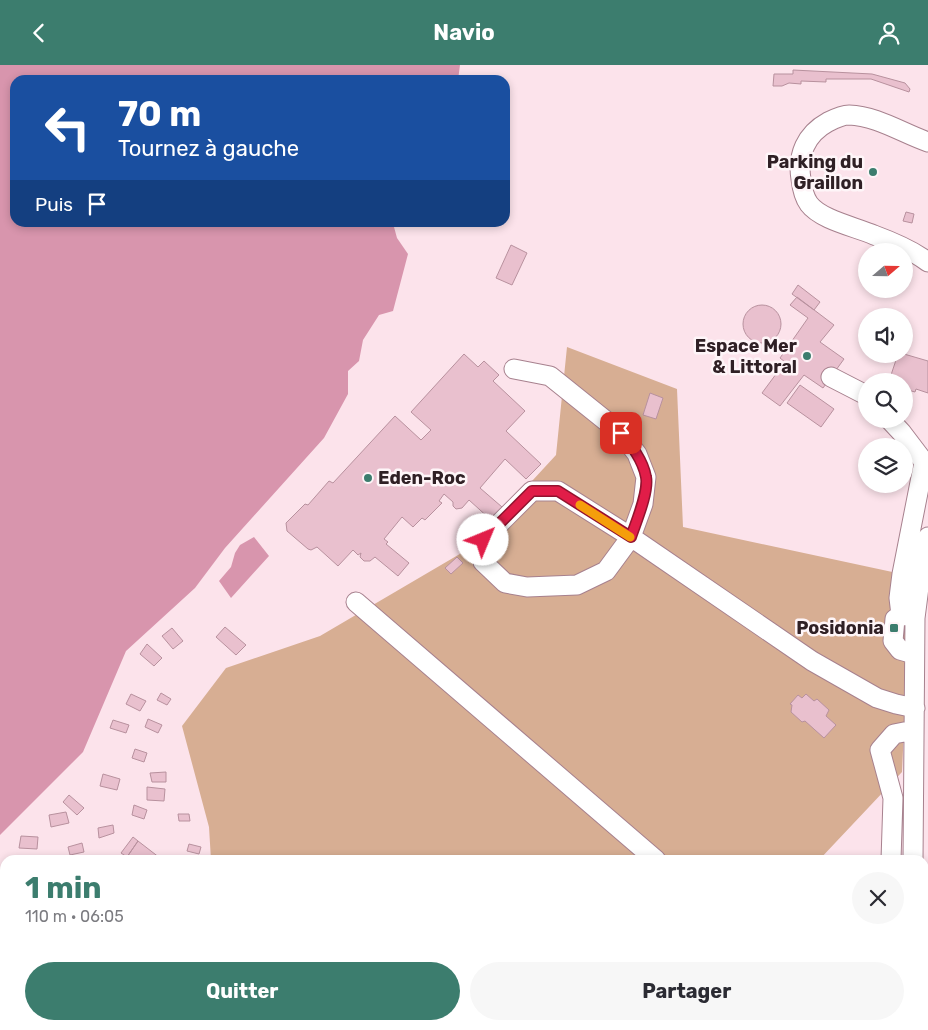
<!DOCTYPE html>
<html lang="fr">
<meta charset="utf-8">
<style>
:root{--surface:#fff;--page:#f7f7f7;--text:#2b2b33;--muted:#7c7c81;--accent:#3c7d6e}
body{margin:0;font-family:Rubik,sans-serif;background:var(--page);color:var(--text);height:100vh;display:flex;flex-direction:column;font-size:19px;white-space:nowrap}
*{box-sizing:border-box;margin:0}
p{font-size:16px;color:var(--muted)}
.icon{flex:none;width:28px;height:28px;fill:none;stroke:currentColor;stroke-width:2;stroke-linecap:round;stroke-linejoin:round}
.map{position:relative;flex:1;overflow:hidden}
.panel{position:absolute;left:0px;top:790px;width:929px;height:175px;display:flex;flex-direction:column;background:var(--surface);border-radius:15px 15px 0 0;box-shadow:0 2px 8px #0003}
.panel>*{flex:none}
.top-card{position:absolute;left:10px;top:10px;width:500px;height:152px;border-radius:15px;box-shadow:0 2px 8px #0003;background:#1a4fa0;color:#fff;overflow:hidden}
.needle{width:32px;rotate:70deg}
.controls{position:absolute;left:858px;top:178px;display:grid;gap:10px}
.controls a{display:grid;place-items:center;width:55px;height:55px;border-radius:50%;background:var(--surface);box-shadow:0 2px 8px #0003;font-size:25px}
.pin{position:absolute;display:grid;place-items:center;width:42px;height:42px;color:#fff;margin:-21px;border-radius:10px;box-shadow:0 2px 8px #0006}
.me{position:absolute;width:55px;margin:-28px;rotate:45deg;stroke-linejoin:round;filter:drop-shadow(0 0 4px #0008)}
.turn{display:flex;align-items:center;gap:18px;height:105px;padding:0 25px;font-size:22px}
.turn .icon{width:65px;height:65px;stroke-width:2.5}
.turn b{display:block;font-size:35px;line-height:42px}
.then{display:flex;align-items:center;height:48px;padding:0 25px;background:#0003;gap:10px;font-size:19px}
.round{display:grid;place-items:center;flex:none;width:52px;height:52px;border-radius:26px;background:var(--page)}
.headline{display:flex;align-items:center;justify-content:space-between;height:85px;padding:0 25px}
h1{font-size:30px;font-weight:700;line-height:38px;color:var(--accent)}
.action{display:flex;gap:10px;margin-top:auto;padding:10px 25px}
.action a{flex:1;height:58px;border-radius:30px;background:var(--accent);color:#fff;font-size:20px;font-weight:700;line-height:58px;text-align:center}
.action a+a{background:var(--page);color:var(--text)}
header{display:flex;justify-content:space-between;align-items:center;height:65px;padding:0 25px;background:var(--accent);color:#fff;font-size:22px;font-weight:700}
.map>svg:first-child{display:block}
</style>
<header><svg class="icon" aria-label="back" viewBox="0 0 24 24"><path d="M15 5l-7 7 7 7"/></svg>Navio<svg class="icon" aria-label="person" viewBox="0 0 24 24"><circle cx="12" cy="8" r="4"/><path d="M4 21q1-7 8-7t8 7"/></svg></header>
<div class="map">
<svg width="928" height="965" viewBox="0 0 928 965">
<rect width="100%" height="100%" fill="#fce3eb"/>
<path fill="#d7ae93" d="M 567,282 L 677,324 L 683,462 L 911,511 L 902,707 L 819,795 L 211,795 L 209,762 L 182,661 L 226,603 L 320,571 L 470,483 L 556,390 Z
M 352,960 L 512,960 L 513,965 L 338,965 Z"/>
<path fill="#d895ad" d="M 0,0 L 460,0 L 458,15 L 15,15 L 15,158 L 400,158 L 394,162 L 397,173 L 408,189 L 393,246 L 379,250 L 363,275 L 359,296 L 348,306 L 348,329 L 324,373 L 225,483 L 195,523 L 126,586 L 83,687 L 0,770 Z
M 254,472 L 269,491 L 231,533 L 219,516 L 231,502 L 235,488 L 240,480 Z"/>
<path fill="#e9c0ce" stroke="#b8919e" d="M 793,5 L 872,9 L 905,18 L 910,24 L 909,27 L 871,14 L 826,14 L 826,17 L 801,16 L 801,19 L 789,18 L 782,21 L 773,21 L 774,9 L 793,9 Z
M 906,147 L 914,149 L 912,158 L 903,156 Z
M 511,180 L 527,188 L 512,220 L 496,213 Z
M 798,220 L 820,237 L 814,245 L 792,229 Z
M 797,232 L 834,260 L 820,277 L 844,294 L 823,323 L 804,310 L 780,341 L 762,328 L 785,297 L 780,293 L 808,253 L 790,240 Z
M743 259a19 19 0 1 1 38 0a19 19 0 1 1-38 0Z
M 464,289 L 478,302 L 484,296 L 499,310 L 493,316 L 525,346 L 506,366 L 541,399 L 526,414 L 505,394 L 480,423 L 502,442 L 490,454 L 469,435 L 462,443 L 456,444 L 453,441 L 453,437 L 444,429 L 439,436 L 442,438 L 425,455 L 422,453 L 413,462 L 402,452 L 384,474 L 388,477 L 386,479 L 409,498 L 398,511 L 375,492 L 370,496 L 364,496 L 360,492 L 361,488 L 358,490 L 353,485 L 338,501 L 317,482 L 311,485 L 308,484 L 287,466 L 286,458 L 305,439 L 308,440 L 329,416 L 333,418 L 395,351 L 421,375 L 431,365 L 411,347 Z
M 898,289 L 904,289 L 928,296 L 928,328 L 916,324 L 915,327 L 904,324 L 904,316 L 889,316 Z
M 800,320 L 834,344 L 821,362 L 787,338 Z
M 650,328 L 663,333 L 656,354 L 643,350 Z
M 457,492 L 463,498 L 451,509 L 445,503 Z
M 225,562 L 246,580 L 236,590 L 216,572 Z
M 172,563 L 183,576 L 173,584 L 162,571 Z
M 147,579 L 162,593 L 154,601 L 140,589 Z
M 161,628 L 171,634 L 167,640 L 157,635 Z
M 131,629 L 146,636 L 140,646 L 126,639 Z
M 806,629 L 814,636 L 817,634 L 829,645 L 826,651 L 836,660 L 824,673 L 805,656 L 802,657 L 791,647 L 792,640 L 790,639 L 798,630 L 802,633 Z
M 148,654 L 162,660 L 158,668 L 145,662 Z
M 113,655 L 129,660 L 126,668 L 110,663 Z
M 135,684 L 147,688 L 144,697 L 132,693 Z
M 166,707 L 166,717 L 152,717 L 150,708 Z
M 103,709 L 120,714 L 117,725 L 100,721 Z
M 147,722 L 165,724 L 164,736 L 147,735 Z
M 69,730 L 84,743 L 77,750 L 63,737 Z
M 134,740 L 147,745 L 144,754 L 132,750 Z
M 66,747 L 69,758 L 51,762 L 49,750 Z
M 178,749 L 189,749 L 190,756 L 179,756 Z
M 113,760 L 114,768 L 99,773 L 98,763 Z
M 21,771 L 38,772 L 37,784 L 19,783 Z
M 133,772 L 138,776 L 127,792 L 121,788 Z
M 138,776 L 160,793 L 159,795 L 132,795 L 127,792 Z
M 82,778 L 84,787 L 70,790 L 68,782 Z
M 189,779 L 201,782 L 199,789 L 187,786 Z
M 41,960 L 55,960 L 59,965 L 44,965 Z
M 712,960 L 771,960 L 777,965 L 718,965 Z"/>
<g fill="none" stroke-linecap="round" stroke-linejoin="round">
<g stroke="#a7818e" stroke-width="21">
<path id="minor" d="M 928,77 C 902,68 877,51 849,50 C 842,50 834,54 828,57 C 806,69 797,90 801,114 C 802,123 804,132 809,139 C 821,155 856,162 874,170 C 893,177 912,185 928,197
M 514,304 L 550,311 L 621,368 L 637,389 L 646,412 L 643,439 L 631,472 L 606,506 L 577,520 L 527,522 L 505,518 L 483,497 L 483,475 L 532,426 L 558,426 L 631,472 L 812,596 L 877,633 L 896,639 L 915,643
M 831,312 L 866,330
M 889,354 L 902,368 L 924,397 L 902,509 L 899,533 L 901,550
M 356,537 L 656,795
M 912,552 L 901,550 L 895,554 L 893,576 L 900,585 L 914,589
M 891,795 L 893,733 L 880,685 L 894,669 L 914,665
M 913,795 L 915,553 L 923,491 L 928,472
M 924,896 L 928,914
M 852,960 L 853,965"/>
</g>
<use href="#minor" stroke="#fff" stroke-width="19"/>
</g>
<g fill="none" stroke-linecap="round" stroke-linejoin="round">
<g stroke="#92132f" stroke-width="12">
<path id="route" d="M 483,475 L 532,426 L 558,426 L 631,472 C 636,457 649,427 646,412 C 643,395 631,380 621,368"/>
</g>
<use href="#route" stroke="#e11d48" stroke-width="9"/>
<path stroke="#f59e0b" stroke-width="9" d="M 580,440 L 630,472"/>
</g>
<g fill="#3c7d6e" stroke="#fef5f8" stroke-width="2">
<circle cx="873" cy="107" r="5"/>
<circle cx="807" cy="291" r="5"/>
<circle cx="368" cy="413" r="5"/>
<rect x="889" y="558" width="10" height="10" rx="2.5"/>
</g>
<g text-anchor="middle" stroke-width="5" stroke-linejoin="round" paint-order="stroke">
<g font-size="18" font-weight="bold" fill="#2f2025" stroke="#fef5f8" text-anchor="end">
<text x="863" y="103">Parking du<tspan x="863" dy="21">Graillon</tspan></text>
<text x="797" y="287">Espace Mer<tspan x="797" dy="21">&amp; Littoral</tspan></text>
<text x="378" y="419" text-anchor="start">Eden-Roc</text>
<text x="884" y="569">Posidonia</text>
</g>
</g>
</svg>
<div class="controls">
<a><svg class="needle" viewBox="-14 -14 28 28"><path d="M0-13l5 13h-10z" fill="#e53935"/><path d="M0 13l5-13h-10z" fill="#7c7c81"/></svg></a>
<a><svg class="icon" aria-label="sound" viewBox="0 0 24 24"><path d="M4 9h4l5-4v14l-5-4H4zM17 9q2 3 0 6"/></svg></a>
<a><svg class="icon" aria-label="search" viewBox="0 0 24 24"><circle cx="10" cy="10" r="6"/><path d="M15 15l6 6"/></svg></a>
<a><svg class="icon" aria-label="layers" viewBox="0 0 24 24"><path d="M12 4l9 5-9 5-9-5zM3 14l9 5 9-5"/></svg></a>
</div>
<div class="pin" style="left:621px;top:368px;background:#d93025"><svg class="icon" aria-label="arrive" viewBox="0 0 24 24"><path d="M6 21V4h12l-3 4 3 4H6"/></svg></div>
<svg class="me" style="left:483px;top:475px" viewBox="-20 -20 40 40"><circle r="19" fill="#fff"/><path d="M0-13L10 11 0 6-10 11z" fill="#e11d48"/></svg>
<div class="top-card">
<div class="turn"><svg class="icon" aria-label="left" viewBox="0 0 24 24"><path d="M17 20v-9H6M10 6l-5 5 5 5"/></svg><div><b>70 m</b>Tournez à gauche</div></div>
<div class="then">Puis<svg class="icon" aria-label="arrive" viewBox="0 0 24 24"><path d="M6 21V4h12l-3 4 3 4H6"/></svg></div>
</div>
<section class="panel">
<div class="headline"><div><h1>1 min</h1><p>110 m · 06:05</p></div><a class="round"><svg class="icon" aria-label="close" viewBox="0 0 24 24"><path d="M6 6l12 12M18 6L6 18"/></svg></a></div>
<div class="action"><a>Quitter</a><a>Partager</a></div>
</section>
</div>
